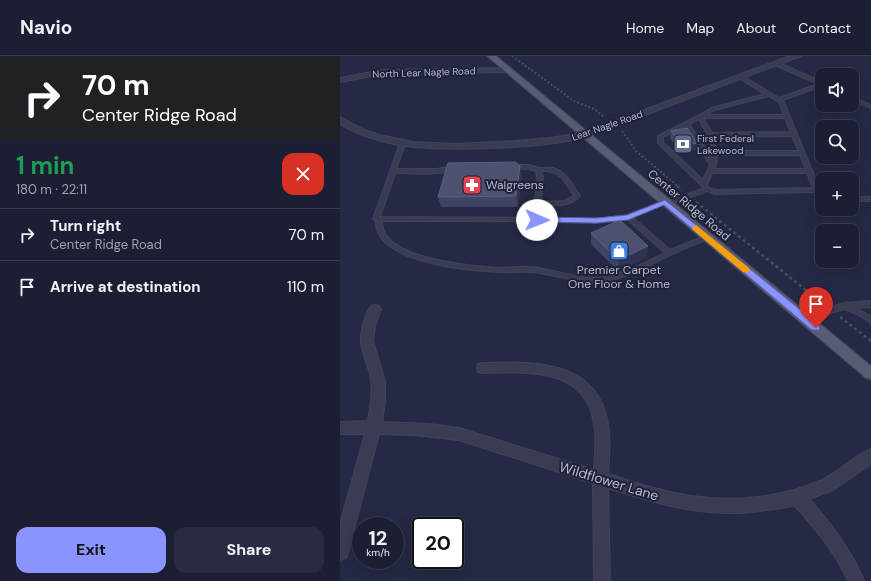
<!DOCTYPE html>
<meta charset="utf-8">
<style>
:root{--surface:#1c1f34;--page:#292c40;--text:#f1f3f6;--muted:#a0a2ac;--line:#3a3d4f;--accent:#8a94ff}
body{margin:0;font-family:"DM Sans",sans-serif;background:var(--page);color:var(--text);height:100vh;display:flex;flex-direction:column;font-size:15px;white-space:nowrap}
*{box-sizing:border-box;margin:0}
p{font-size:13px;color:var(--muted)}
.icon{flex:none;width:22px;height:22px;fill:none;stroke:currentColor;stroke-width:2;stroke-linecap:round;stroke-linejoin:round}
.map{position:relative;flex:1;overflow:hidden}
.sheet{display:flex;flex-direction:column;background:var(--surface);width:340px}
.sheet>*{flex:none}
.hud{background:#202124;color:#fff;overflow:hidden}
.buttons{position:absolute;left:475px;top:12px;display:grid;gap:8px}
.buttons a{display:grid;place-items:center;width:44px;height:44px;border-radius:8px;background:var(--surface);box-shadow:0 4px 16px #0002,0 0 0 1px var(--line);font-size:20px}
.speed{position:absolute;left:12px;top:461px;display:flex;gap:8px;font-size:20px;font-weight:700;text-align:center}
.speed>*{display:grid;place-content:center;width:52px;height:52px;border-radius:50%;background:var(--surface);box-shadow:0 4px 16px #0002,0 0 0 1px var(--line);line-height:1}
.speed small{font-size:10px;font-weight:400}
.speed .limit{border:2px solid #111;border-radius:6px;background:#fff;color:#111}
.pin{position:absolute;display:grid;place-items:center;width:34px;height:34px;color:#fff;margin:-41px -17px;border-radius:50% 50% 50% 0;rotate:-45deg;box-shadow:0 0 4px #0007}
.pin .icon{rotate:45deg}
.me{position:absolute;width:44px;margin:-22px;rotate:91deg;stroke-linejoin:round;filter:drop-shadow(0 0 3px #0008)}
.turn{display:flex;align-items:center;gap:14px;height:84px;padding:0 16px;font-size:18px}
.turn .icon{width:52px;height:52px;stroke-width:2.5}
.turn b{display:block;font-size:28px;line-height:34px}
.round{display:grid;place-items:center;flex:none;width:42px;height:42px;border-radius:12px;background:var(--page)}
.overview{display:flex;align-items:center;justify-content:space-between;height:68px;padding:0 16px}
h1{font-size:24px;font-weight:700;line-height:30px;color:#1e9e55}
.action{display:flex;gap:8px;margin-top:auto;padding:8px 16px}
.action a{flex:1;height:46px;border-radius:12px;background:var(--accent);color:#111;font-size:16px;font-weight:700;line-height:46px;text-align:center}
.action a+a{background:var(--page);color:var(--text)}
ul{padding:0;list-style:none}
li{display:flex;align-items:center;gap:12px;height:52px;padding:0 16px;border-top:1px solid var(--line)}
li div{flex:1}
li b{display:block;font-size:15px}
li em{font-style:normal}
header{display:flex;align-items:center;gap:24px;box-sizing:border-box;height:56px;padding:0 20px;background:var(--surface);border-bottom:1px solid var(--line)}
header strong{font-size:19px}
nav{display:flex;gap:22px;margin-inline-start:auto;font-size:14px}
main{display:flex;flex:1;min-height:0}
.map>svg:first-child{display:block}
</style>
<header>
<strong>Navio</strong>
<nav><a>Home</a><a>Map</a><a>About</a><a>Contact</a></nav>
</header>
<main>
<section class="sheet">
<div class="hud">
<div class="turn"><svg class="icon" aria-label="right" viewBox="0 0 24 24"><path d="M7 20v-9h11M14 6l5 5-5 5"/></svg><div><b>70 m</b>Center Ridge Road</div></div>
</div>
<div class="overview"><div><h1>1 min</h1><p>180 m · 22:11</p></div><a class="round" style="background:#d93025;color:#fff"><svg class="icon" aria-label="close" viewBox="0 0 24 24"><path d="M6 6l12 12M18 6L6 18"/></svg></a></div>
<ul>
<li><svg class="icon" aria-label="right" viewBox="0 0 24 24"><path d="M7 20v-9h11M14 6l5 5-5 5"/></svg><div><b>Turn right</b><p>Center Ridge Road</p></div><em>70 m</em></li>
<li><svg class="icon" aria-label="arrive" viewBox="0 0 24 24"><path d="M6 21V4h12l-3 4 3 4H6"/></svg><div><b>Arrive at destination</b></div><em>110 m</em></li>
</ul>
<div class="action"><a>Exit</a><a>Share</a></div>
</section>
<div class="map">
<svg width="531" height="525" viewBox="0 0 531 525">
<rect width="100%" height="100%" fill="#252945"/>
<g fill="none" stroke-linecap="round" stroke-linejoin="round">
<g stroke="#40435a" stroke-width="2">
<path id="service" d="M 435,7 L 439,7 L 482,26 L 482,30 L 443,44 L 480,134 L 482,140 L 482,144 L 478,143 L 475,136 L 375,138 L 367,135 L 329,149 L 327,150 L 324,148 L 292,161 L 330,194 L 365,180 L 369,180 L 370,181 L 369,182 C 356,188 343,193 330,199 C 309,209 289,221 266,225 C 240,229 216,218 191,216 C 180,215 171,217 160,216 C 130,215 34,207 36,165 L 33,163 L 60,87 L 63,85 L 66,87 L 56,113 L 97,113 L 115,110 L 118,112 C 106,120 70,117 55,117 L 40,161 L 194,162 L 197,120 L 196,115 L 189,113 L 169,112 L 168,111 L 171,109 L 190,109 L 199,112 L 213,112 L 220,115 L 228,122 L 240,140 C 230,151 215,149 201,150 L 200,162 L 256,163 L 287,159 L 323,145 L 325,144 L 328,146 L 364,132 L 318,87 L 318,80 L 358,60 L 371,52 L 425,38 L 399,22 L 399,20 L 403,20 L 439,42 L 478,28 L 435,9 ZM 429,40 L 439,46 L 444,59 L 366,59 L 375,54 ZM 363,62 L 445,62 L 451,76 L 372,77 ZM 359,63 C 366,76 374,88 372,103 L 361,85 L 359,84 L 356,86 L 370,109 L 363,124 L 323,86 L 323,81 L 345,70 L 353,81 L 357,81 L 358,80 L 349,68 ZM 452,80 L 459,95 L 377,95 L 373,81 ZM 377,99 L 460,99 L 466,113 L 374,113 L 376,110 ZM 201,115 C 220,114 225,125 234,140 L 224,145 L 201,146 L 203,120 ZM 372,117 L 467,117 L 473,132 L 376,134 L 368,132 L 367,128 ZM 287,163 L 325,197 C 306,206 286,217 265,221 C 240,225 215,213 190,211 C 180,210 170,212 160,212 C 132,210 40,204 42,165 L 169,165 L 256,167 Z
M 512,41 L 531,49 L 531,52 L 512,44 Z
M 512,141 L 531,141 L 531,145 L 512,145 Z
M 531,245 L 531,251 L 515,252 L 531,260 L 531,267 L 517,258 L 504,253 L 465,265 L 462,262 L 463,260 L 504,247 Z"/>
</g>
<g stroke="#40435a" stroke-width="2">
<path id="minor" d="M 168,12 L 172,14 L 171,16 L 42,18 L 0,26 L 0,22 L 42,14 Z
M 35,249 L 39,250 L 41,253 L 35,270 L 33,285 L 45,325 L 45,346 L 42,366 L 89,368 L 119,372 L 254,414 C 255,399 257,383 254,368 C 246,311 187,316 143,317 L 138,316 L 137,312 L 138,308 L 143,307 C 194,305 259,304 268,369 C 271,385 269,402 268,418 C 285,423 301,429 318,433 C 371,448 432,446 482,424 C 499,416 513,400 531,393 L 531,408 L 493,434 L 469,443 C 492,468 511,494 524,525 L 508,525 C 495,496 475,472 454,449 C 445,452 436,453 427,454 C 371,464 321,449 268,432 L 270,525 L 254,525 L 253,427 L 119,384 L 74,379 L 39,378 L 8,496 L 6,502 L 0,504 L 0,468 L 25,378 L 0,378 L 0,366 L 28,365 C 30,352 33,338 31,325 C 30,312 22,299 21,286 C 20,275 25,259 31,250 Z"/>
</g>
<g stroke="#40435a" stroke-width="2">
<path id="tertiary" d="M 450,0 L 461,0 L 247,81 C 215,89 183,91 151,92 C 98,94 46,95 0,68 L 0,61 L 20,72 L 39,79 L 74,86 L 115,88 L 176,85 L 210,82 L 242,77 Z"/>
</g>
<g stroke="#40435a" stroke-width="2">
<path id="primary" d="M 147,0 L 156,0 L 531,310 L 531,323 L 526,322 Z"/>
</g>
<path stroke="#40525d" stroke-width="2" stroke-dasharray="2 2" stroke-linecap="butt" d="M 172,0 L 234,45 L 254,53 L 264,61
M 282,75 L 296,95 L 339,131"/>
<path stroke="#40525d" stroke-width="2.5" stroke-dasharray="3 3" stroke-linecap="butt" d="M 337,130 L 342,134
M 356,146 L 482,247
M 500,261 L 531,285"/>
<use href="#service" fill="#3a3c54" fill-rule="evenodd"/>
<use href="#minor" fill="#3a3c54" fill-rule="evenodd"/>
<use href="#tertiary" fill="#3a3c54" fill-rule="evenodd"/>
<use href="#primary" fill="#585b74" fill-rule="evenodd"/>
</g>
<path fill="#404463" d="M 331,75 L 357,87 L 356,94 L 340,97 L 330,82 Z
M 182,120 L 178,151 L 101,151 L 98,141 Z
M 251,177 L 307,201 L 278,215 L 251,188 Z"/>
<path fill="#303452" d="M 357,87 L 356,94 L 340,97 L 341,90 Z
M 180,110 L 182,120 L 178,151 L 176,140 Z
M 308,190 L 307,201 L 278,215 L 278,204 Z"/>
<path fill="#4d506e" stroke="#5d617d" d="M 347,72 L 357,87 L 341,90 L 331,75 Z
M 175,106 L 180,110 L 176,140 L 98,141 L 108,107 Z
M 280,164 L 308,190 L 278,204 L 251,177 Z"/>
<path fill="#8a94ff" stroke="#5a60a6" d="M 325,144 L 479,269 L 480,272 L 479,274 L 472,274 L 324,149 L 288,164 L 256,167 L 197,166 L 193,164 L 197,161 L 256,162 L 287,159 Z"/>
<path fill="#f59e0b" d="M 356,169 L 409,212 L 410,214 L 409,216 L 403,216 L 353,174 L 352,172 Z"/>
<defs>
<g id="bank-square" transform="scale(1)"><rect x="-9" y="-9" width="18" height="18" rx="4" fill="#5c6f8a" stroke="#1e2139"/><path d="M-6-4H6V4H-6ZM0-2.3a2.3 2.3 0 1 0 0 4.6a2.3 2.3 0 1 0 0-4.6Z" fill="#fff"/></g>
<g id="pharmacy-square" transform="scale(1)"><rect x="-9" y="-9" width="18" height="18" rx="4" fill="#e0444e" stroke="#1e2139"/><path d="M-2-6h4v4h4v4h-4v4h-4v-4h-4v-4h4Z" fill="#fff"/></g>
<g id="shop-square" transform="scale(1)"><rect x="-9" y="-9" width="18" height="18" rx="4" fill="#3f7fe0" stroke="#1e2139"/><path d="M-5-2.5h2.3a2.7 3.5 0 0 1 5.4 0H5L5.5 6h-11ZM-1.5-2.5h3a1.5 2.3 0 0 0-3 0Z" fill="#fff"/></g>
</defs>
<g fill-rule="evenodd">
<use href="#bank-square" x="343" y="88"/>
<use href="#pharmacy-square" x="132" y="129"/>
<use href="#shop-square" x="279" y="195"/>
</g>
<g text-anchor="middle" stroke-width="4" stroke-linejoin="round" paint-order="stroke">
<g font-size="10" fill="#b7b9cd" stroke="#1e2139">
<text transform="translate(84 16) rotate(-2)" y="4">North Lear Nagle Road</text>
<text transform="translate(267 69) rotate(-19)" y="4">Lear Nagle Road</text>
</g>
<g font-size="10" fill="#b7b9cd" stroke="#1e2139" text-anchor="start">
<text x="357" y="86">First Federal<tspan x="357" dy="12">Lakewood</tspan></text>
</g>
<g font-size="12" fill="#b7b9cd" stroke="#1e2139" text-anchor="start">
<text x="146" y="133">Walgreens</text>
<text x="279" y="218" text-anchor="middle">Premier Carpet<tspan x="279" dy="14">One Floor &amp; Home</tspan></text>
</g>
<g font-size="12" fill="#b7b9cd" stroke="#1e2139">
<text transform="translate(349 149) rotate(40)" y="4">Center Ridge Road</text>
</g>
<g font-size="14" fill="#b7b9cd" stroke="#1e2139">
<text transform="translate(269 425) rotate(17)" y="5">Wildflower Lane</text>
</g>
</g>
</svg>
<div class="buttons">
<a><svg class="icon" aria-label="sound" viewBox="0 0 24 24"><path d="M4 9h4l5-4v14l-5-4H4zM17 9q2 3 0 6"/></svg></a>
<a><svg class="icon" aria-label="search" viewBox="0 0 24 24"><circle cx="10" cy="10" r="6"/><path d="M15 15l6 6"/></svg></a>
<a>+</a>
<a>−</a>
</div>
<div class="speed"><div>12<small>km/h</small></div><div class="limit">20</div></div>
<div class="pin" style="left:476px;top:272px;background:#d93025"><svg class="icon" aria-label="arrive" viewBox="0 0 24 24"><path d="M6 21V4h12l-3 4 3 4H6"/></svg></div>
<svg class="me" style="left:197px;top:164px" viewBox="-20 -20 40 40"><circle r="19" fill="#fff"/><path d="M0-13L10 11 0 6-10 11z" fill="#8a94ff"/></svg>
</div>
</main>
